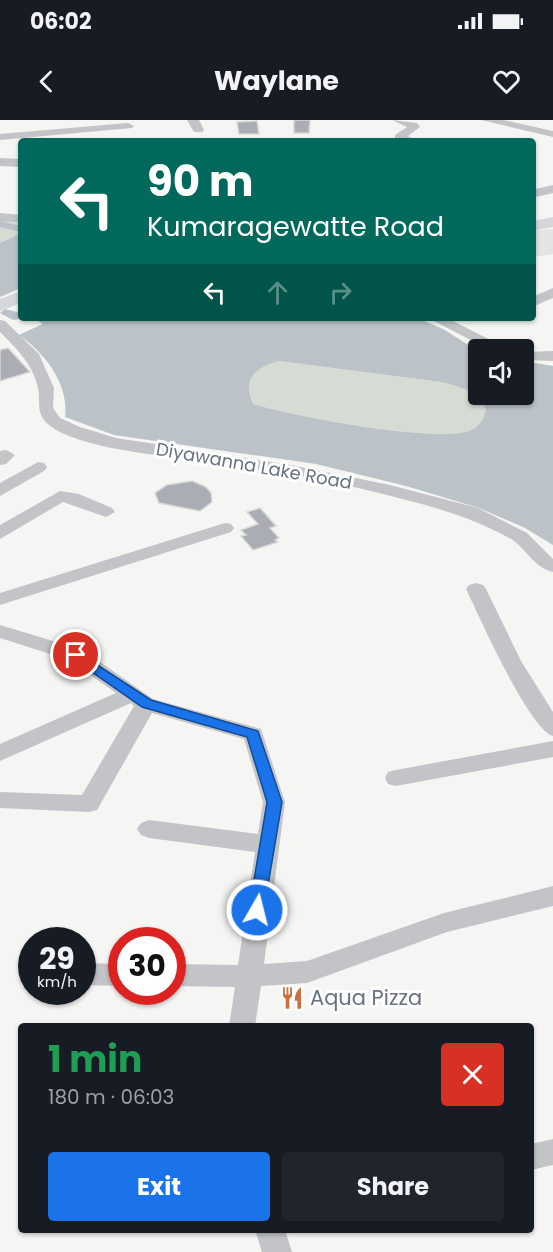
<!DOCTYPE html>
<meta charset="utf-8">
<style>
:root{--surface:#171b24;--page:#20242c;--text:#f1f3f6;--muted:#9ea1a6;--accent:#1a73e8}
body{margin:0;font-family:Poppins,sans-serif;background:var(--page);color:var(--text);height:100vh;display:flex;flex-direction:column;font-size:22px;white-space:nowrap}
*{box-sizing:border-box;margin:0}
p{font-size:20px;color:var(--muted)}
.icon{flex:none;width:33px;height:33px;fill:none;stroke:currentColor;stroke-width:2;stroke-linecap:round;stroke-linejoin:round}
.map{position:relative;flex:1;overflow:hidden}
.panel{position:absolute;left:18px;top:903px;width:516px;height:210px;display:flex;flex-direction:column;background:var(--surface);border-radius:6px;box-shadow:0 2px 4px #0004}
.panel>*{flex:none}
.top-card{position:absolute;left:18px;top:18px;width:518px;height:183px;border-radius:6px;box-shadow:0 2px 4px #0004;background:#00695c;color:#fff;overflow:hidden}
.controls{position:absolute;left:468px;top:219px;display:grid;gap:12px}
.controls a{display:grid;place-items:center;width:66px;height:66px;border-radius:6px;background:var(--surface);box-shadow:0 2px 4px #0004;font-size:30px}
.speed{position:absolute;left:18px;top:807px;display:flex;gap:12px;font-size:30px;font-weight:700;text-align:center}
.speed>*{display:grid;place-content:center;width:78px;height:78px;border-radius:50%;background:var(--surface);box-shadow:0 2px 4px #0004;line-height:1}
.speed small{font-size:15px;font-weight:400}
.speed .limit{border:9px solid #d22;background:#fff;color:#111}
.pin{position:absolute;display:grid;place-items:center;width:51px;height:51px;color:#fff;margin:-26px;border:3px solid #fff;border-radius:50%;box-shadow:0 2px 6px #0007}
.me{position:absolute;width:66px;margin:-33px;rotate:8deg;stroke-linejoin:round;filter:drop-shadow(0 0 4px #0008)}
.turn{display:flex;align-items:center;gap:21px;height:126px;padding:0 30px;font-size:27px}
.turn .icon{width:78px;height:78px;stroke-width:2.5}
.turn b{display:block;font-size:42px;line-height:51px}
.lanes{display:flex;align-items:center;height:57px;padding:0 30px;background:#0003;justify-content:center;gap:30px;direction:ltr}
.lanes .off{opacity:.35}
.round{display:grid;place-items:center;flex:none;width:63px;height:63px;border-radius:6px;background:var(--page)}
.head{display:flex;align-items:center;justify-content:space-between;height:102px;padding:0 30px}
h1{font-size:36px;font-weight:700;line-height:45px;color:#1e9e55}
.button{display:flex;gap:12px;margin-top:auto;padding:12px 30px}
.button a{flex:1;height:69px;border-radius:6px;background:var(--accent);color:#fff;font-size:24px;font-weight:700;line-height:69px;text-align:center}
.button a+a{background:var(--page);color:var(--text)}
.status{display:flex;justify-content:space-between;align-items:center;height:42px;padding:0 30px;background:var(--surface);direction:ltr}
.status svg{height:16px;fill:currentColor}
header{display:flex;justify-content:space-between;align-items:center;height:78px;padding:0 30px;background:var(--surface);font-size:27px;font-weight:700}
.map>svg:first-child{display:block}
</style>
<div class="status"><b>06:02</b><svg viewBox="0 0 49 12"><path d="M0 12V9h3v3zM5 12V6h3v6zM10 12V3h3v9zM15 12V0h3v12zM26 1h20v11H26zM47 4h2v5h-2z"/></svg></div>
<header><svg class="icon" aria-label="back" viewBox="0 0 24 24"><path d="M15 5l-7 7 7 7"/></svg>Waylane<svg class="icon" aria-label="heart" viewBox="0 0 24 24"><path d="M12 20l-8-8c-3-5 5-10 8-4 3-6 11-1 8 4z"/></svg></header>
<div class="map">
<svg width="553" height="1132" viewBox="0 0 553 1132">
<rect width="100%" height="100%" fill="#f5f5f3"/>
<path fill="#e3e4e3" d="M 553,109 L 553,134 L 533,137 L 533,111 Z"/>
<path fill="#d6dcd4" d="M 0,100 L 21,104 L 21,113 L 0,123 Z
M 279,241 L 441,262 C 460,267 478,271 486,290 C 483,299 479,307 469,311 C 435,323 292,296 253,284 C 242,258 255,248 279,241 Z"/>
<path fill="#bbc3c8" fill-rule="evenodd" d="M 21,113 L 21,168 L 0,177 L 0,123 Z
M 55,198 L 417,198 L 443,209 L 478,231 L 478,274 L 524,274 L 524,241 L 553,246 L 553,425 L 525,408 L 479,388 L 406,366 L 316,344 L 114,315 L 65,297 C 69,264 45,233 19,215 ZM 279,241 L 441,262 C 460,267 478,271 486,290 C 483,300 479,307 469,311 C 434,323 292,296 253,284 C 242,258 255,248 279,241 Z"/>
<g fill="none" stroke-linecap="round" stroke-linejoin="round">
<path fill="#bbc3c8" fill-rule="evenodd" d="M 0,101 L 21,106 L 21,112 L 0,107 Z
M 5,189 L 21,193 L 21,198 L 25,198 L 13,200 L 0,193 Z
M 32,198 L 46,198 L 51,202 L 45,205 Z"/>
</g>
<path fill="#aaaeb4" stroke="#d7d7d5" stroke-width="1.5" d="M 294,0 L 310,0 L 309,13 L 294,13 Z
M 257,1 L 259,14 L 239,14 L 237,2 Z
M 8,228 L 30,252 L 0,261 L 0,230 Z
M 192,361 L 206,367 L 211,373 L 212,382 L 200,391 L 159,383 L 155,373 L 167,365 Z
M 260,388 L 276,406 L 270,408 L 279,418 L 275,420 L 278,422 L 253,430 L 241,416 L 246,415 L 241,410 L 258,404 L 247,392 Z"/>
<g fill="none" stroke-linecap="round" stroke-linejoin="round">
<path fill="#c2c4c7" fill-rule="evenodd" d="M 187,0 L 199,0 L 204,10 L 202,12 L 194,12 Z
M 392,0 L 417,3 L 420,7 L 408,16 L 416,21 L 395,19 L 395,15 L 407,7 Z
M 481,0 L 503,0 L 553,11 L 553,17 Z
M 128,3 L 134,6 L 132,8 L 0,20 L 0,14 Z
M 0,38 L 21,39 L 21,47 L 0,46 Z
M 553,65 L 553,73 L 532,78 L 532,70 Z
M 0,93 L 21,95 L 21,103 L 0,101 Z
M 553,168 L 553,178 L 532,187 L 532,177 Z
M 428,198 L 447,198 L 510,230 L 490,230 Z
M 0,200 L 5,201 L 39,234 L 54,268 L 53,288 L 60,298 L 80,307 L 116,318 L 291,345 L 390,365 L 478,388 L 527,413 L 553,439 L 553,452 C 533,447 527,429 511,419 C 472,397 434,387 391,376 C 327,359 260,350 194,340 C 157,335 78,328 49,305 C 35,293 41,282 38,268 C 33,244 16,228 0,212 Z
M 553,231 L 553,241 L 524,240 L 524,232 Z
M 6,330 L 15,335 L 6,344 L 0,345 L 0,331 Z
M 38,342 L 44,343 L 47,347 L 44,351 L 0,376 L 0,363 Z
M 60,371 L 79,374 L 112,388 L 115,392 L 106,397 L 63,382 L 0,419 L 0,405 Z
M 225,403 L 231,404 L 234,408 L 231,412 L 0,485 L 0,473 Z
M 476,463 L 483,465 L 486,469 L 521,541 L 553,592 L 553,616 C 529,609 479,496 466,469 L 469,465 Z
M 0,505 L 83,530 L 153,579 L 261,609 L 285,682 L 264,844 L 307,841 L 444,793 L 553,766 L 553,786 L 447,812 L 307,863 L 261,866 L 255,906 L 229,906 L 235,867 L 172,866 L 172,844 L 238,845 L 255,732 L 149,718 L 141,715 L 137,709 L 141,703 L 149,700 L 258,714 L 263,682 L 244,619 L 152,593 L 97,690 L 89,692 L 0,688 L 0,672 L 82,675 L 134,586 L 131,583 L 0,641 L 0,624 L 116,573 L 69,540 L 0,518 Z
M 553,621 L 553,637 L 396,666 L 388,664 L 385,658 L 388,652 L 396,650 Z
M 82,843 L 122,844 L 122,866 L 82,865 Z
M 553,1019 L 553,1045 L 531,1050 L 531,1024 Z
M 255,1110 L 285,1110 L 292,1132 L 262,1132 Z"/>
<path fill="#d5d7db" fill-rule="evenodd" d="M 553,97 L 553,107 L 532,111 L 532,101 Z
M 21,171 L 21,183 L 0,191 L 0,179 Z"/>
</g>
<path fill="#1a73e8" stroke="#114b97" stroke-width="1.5" d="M 76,531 L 151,580 L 258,611 L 282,682 L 263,795 L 257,797 L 249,790 L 267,682 L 247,617 L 142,587 L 72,538 L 72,532 Z"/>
<defs>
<g id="restaurant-bare" transform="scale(1.8)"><path d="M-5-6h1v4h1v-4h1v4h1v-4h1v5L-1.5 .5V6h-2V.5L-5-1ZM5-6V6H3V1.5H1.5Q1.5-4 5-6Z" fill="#cd703b" stroke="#fff" stroke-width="2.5" paint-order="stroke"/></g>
</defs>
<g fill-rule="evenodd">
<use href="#restaurant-bare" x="292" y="878"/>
</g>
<g text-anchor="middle" stroke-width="6" stroke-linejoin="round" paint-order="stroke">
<g font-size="18" fill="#687280" stroke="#fff">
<text transform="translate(254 346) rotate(10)" y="6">Diyawanna Lake Road</text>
</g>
<g font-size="21" fill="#687280" stroke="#fff" text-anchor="start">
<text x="310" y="885">Aqua Pizza</text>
</g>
</g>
</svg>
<div class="controls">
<a><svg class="icon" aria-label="sound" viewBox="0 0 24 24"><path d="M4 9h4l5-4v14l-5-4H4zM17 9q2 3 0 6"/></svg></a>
</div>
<div class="speed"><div>29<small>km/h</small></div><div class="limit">30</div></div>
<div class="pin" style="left:76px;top:535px;background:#d93025"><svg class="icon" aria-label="arrive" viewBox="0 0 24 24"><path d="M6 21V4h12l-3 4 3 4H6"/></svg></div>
<svg class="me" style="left:257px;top:790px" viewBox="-20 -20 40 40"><circle r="17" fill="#1a73e8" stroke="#fff" stroke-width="3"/><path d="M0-11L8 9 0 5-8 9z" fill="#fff"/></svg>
<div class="top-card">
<div class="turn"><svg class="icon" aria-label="left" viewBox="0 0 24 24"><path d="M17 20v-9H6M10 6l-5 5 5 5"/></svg><div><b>90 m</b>Kumaragewatte Road</div></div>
<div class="lanes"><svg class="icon" aria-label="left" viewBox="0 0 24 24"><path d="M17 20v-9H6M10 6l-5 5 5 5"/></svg><svg class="icon off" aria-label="ahead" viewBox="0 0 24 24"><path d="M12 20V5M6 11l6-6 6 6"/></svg><svg class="icon off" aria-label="right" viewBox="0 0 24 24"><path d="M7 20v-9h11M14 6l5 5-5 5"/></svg></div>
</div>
<section class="panel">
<div class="head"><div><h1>1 min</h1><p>180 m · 06:03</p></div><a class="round" style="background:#d93025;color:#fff"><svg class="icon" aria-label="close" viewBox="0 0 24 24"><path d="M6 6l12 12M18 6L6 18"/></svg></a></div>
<div class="button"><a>Exit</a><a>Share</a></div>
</section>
</div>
